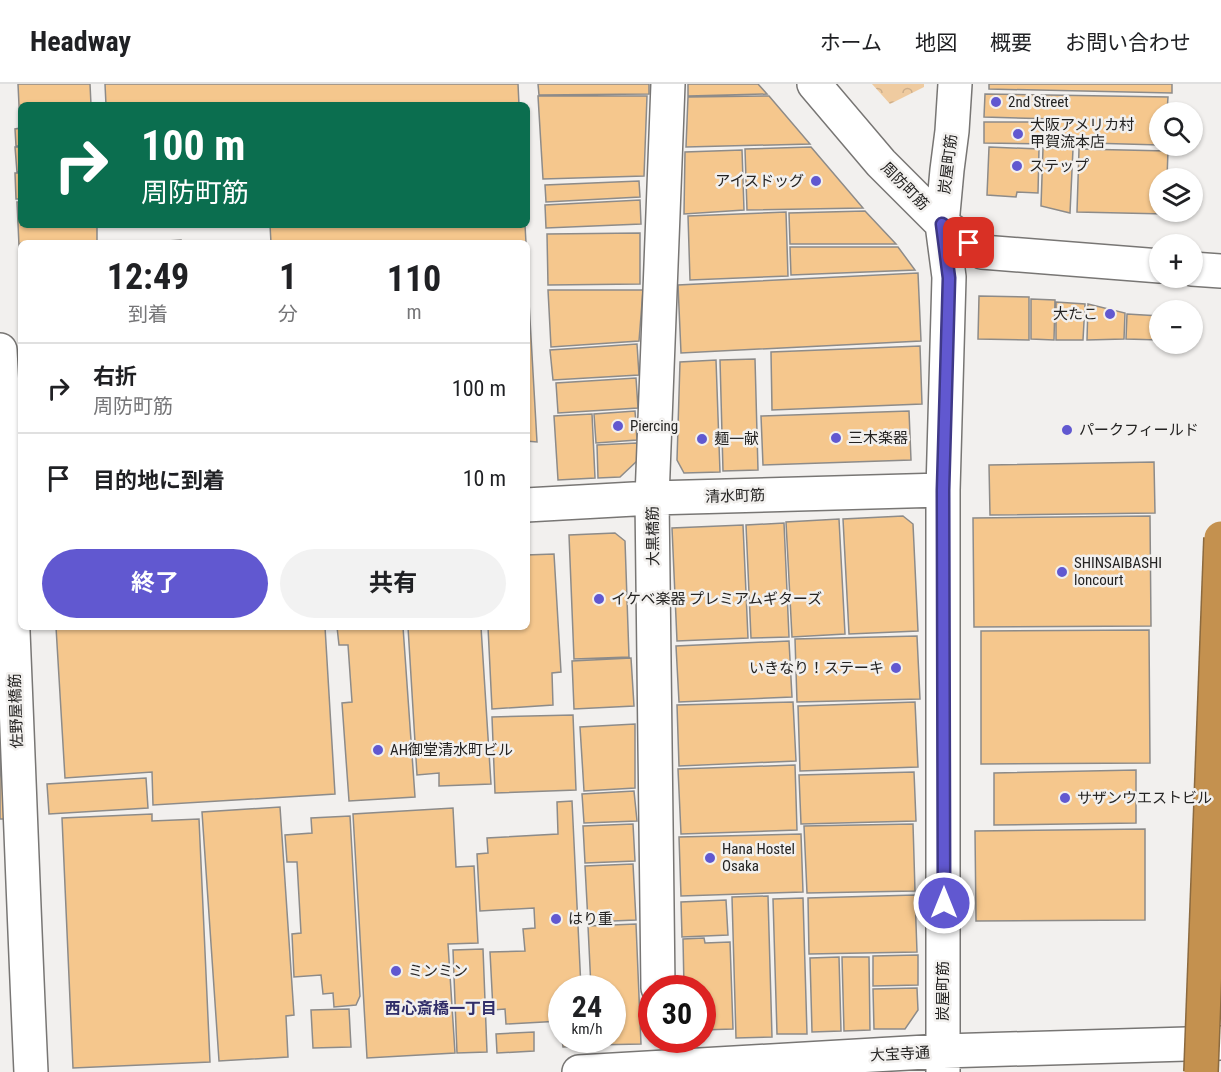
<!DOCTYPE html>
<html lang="ja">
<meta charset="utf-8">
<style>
:root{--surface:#fff;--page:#f2f2f2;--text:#202124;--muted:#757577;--line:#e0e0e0;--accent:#6158d0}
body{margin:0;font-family:"Roboto Condensed","Noto Sans JP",sans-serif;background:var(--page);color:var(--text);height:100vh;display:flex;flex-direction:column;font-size:22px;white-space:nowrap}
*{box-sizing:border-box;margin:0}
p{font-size:20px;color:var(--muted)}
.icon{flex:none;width:33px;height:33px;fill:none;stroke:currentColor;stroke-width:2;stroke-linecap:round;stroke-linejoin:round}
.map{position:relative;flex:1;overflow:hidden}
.side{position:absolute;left:18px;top:156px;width:512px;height:390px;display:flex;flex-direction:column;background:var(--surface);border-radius:9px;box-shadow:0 2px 4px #0004}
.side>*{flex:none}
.banner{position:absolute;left:18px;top:18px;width:512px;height:126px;border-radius:9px;box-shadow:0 2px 4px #0004;background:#0b6e4f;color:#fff;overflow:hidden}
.controls{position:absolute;left:1149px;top:18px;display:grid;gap:12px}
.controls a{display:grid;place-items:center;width:54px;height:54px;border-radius:50%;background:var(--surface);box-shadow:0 2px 4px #0004;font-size:30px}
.speed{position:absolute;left:548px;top:891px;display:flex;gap:12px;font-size:30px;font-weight:700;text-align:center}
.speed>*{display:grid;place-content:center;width:78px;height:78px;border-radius:50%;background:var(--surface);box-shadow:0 2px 4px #0004;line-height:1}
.speed small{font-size:15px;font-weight:400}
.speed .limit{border:9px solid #d22;background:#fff;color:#111}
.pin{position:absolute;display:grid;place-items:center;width:51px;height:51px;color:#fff;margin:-26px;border-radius:12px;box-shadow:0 3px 9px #0006}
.me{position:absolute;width:66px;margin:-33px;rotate:0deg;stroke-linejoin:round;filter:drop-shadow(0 0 4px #0008)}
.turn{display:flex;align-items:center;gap:21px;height:126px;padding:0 24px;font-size:27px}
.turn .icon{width:78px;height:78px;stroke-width:2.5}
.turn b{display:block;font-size:42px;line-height:51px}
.eta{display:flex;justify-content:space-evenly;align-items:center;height:102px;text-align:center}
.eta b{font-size:36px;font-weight:700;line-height:42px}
.action{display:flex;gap:12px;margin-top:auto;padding:12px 24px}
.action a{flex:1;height:69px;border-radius:36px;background:var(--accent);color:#fff;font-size:24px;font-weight:700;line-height:69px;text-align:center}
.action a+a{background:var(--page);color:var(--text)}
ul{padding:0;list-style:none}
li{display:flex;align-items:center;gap:18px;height:90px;padding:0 24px;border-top:2px solid var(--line)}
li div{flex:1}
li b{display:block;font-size:22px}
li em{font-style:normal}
header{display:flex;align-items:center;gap:36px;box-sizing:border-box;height:84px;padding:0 30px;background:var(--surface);border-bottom:2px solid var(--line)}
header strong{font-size:28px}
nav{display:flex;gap:33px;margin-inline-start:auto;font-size:21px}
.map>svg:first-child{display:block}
</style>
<header>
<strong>Headway</strong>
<nav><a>ホーム</a><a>地図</a><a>概要</a><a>お問い合わせ</a></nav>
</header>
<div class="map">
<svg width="1221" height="988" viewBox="0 0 1221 988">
<defs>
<pattern id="park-crowns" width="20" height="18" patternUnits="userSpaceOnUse" patternTransform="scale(1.5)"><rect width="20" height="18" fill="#efcba0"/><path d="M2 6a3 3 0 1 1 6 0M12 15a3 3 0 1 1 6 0" fill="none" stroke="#cdae8a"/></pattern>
</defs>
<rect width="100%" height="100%" fill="#f2f0ee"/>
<path fill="url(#park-crowns)" d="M 872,0 L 924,0 L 924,3 L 890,20 Z"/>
<path fill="#f5c78d" stroke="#8d8b89" stroke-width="1.5" d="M 18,0 L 90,0 L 91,21 L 21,21 L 20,43 Z
M 105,0 L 518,0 L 519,21 L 106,21 Z
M 538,0 L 649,0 L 649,10 L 539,11 Z
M 688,0 L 758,0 L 767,10 L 688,12 Z
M 989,0 L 1172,0 L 1172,9 L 989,5 Z
M 985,10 L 1168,13 L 1167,28 L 1160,28 L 1160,61 L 1054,58 L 1054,35 L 984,33 Z
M 538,12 L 647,12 L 644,92 L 543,95 Z
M 769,12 L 810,60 L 686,63 L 688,13 Z
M 984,38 L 1052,38 L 1051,60 L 984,59 Z
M 21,44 L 21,62 L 16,62 L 15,45 Z
M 15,63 L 21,63 L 21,87 L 17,88 Z
M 811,63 L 863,124 L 747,126 L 745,65 Z
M 989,63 L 1039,65 L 1038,109 L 1017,108 L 1016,113 L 987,111 Z
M 1043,64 L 1073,65 L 1070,129 L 1041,122 Z
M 1079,65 L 1168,67 L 1167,94 L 1160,94 L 1160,128 L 1166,128 L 1166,130 L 1077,128 Z
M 742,66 L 744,126 L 684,130 L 685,68 Z
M 15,89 L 21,89 L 21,115 L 16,115 Z
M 639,97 L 640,113 L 546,118 L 545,101 Z
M 640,116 L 641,140 L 546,144 L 545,121 Z
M 17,118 L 21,118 L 21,141 L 97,141 L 97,158 L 21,159 L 19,162 Z
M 865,127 L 896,160 L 790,160 L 789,129 Z
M 786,128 L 788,192 L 690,196 L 688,132 Z
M 270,141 L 525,141 L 526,159 L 271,159 Z
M 640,149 L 640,200 L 548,201 L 547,150 Z
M 181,156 L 181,159 L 138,159 Z
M 790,163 L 898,163 L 915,186 L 791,191 Z
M 526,166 L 537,358 L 526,357 Z
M 918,189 L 921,257 L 681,269 L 678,201 Z
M 548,206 L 643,206 L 639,257 L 551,263 Z
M 979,212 L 1029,213 L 1029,256 L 978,255 Z
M 1031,215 L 1055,216 L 1054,256 L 1031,255 Z
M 1056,218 L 1085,220 L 1083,256 L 1056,256 Z
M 1088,220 L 1125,229 L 1124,255 L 1087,256 Z
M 1127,230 L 1160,232 L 1160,256 L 1126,255 Z
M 637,260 L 639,291 L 553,296 L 550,266 Z
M 920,262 L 922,320 L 772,326 L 771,268 Z
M 755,275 L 758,386 L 723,387 L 720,276 Z
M 716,276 L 720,388 L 684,389 L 677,376 L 680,278 Z
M 636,294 L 638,324 L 558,329 L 556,299 Z
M 635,327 L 637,356 L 596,359 L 594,330 Z
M 909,327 L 911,376 L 763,381 L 761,332 Z
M 592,330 L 595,394 L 558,396 L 554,332 Z
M 637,359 L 637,377 L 620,393 L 598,394 L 597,361 Z
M 1154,378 L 1155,429 L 990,431 L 989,381 Z
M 903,432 L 913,440 L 918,547 L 849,550 L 843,435 Z
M 1150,432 L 1151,542 L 974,543 L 973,434 Z
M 839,435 L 845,550 L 792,553 L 786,438 Z
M 784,439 L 789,553 L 751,554 L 746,441 Z
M 743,441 L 748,554 L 677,557 L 672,444 Z
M 615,449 L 625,457 L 629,573 L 574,575 L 569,451 Z
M 554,470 L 561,588 L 552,589 L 553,621 L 492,625 L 488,543 L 526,543 L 526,471 Z
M 56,543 L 325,543 L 335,710 L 153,721 L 152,688 L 65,694 Z
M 337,543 L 403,543 L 415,713 L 349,717 L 342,619 L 352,618 L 348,561 L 339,561 Z
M 408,543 L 481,543 L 491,700 L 439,702 L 439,689 L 417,691 Z
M 1149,546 L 1150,679 L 981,680 L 981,547 Z
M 917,552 L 920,615 L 797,618 L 795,555 Z
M 789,557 L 792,613 L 679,618 L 676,562 Z
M 631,574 L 634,622 L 574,625 L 572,577 Z
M 793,618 L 796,677 L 679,682 L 677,621 Z
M 915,618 L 918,683 L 800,687 L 798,622 Z
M 573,631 L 576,706 L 495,709 L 492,633 Z
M 635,640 L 635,704 L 584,707 L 580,643 Z
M 0,673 L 5,735 L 0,735 Z
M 795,681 L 797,746 L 681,750 L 678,685 Z
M 1136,686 L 1136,739 L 994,741 L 994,689 Z
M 914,688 L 916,737 L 801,740 L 799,691 Z
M 146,694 L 148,724 L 49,730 L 47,700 Z
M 634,707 L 637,737 L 584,739 L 582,710 Z
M 572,717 L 581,904 L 561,904 L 561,937 L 506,940 L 505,925 L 493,926 L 490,868 L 525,867 L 523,845 L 535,844 L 534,824 L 480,827 L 477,770 L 488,769 L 487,754 L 558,750 L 557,718 Z
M 280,723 L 294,931 L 286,932 L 288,973 L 219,977 L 202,728 Z
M 453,724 L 456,783 L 474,782 L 478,859 L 448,860 L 455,969 L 367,974 L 353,730 Z
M 152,730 L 152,737 L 199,735 L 210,978 L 73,984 L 62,734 Z
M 350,732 L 360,912 L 356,921 L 334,923 L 333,909 L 323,910 L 321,891 L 294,893 L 292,850 L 301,849 L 297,778 L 287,778 L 285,751 L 312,749 L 311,734 Z
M 633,740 L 635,777 L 585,779 L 583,742 Z
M 913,740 L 915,807 L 807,809 L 804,742 Z
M 1145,745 L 1145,836 L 976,837 L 975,747 Z
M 801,750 L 803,808 L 681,812 L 679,753 Z
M 633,780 L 636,836 L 588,838 L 585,782 Z
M 915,811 L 917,868 L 809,870 L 808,814 Z
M 768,812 L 772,953 L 736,954 L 732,813 Z
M 803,814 L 807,950 L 777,950 L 773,815 Z
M 726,816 L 728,851 L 682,853 L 681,818 Z
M 636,840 L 641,960 L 593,961 L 593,956 L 612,956 L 612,904 L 591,904 L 588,842 Z
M 704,854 L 705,859 L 730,858 L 733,945 L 702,946 L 702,904 L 684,904 L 683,855 Z
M 483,865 L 487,968 L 457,969 L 453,866 Z
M 918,871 L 918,901 L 873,902 L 873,872 Z
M 839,873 L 841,947 L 812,948 L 810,874 Z
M 842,873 L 869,873 L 870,946 L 844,947 Z
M 917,904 L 918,926 L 905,945 L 874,945 L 873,905 Z
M 349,925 L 351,963 L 313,964 L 311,926 Z
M 534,948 L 534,967 L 497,969 L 496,950 Z
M 562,956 L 584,956 L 584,962 L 563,963 Z"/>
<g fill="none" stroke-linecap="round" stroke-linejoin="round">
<g stroke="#787674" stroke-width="36">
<path id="street" d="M 814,0 L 881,79 L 942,140 L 982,168 L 1160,182
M 1192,185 L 1221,187
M 0,266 C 13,506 20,747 31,988
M 526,421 L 652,414 L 943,406
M 658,904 L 652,414 L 668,0
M 579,988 L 943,967 L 1221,959
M 943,988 L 943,406 L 949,193 L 942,140 L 947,86 L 952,47 L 955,0"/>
</g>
<use href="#street" stroke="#fff" stroke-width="33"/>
<g stroke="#8c6a3f" stroke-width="36" stroke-linecap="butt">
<path id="highway-bridge" d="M 1201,988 L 1221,454"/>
</g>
<use href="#highway-bridge" stroke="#c4914f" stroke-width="33"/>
</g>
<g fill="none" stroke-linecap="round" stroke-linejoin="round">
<g stroke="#3f3987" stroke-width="15">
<path id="route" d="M 944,819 L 943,406 L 949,194 L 942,140 L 969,159"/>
</g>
<use href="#route" stroke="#6158d0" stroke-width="10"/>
</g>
<g fill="#6158d0" stroke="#f2f0ee" stroke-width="2">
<circle cx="996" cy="18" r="6"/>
<circle cx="1018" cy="50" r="6"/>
<circle cx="1017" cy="82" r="6"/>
<circle cx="816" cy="97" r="6"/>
<circle cx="1110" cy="230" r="6"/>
<circle cx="618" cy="342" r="6"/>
<circle cx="1067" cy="346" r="6"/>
<circle cx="836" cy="354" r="6"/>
<circle cx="702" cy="355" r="6"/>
<circle cx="1062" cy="488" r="6"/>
<circle cx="599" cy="515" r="6"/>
<circle cx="896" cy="584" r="6"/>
<circle cx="378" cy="666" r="6"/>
<circle cx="1065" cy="714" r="6"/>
<circle cx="710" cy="774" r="6"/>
<circle cx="556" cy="835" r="6"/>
<circle cx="396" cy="887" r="6"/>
</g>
<g text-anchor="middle" stroke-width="5" stroke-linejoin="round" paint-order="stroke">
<g font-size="15" fill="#242322" stroke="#f2f0ee" text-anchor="start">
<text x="1008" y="23">2nd Street</text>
<text x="1030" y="46">大阪アメリカ村<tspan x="1030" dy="17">甲賀流本店</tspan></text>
<text x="1029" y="87">ステップ</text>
<text x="804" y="102" text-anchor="end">アイスドッグ</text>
<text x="1098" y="235" text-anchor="end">大たこ</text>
<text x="630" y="347">Piercing</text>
<text x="1079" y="351">パークフィールド</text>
<text x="848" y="359">三木楽器</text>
<text x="714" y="360">麺一献</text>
<text x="1074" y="484">SHINSAIBASHI<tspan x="1074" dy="17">loncourt</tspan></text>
<text x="611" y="520">イケベ楽器 プレミアムギターズ</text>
<text x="884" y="589" text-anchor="end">いきなり！ステーキ</text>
<text x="390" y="671">AH御堂清水町ビル</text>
<text x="1077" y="719">サザンウエストビル</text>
<text x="722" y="770">Hana Hostel<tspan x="722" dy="17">Osaka</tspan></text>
<text x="568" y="840">はり重</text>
<text x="408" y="892">ミンミン</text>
</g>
<g font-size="15" fill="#242322" stroke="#f2f0ee">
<text transform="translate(948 80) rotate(-83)" y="5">炭屋町筋</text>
<text transform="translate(905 102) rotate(45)" y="5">周防町筋</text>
<text transform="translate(735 412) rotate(-2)" y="5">清水町筋</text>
<text transform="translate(653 452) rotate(-91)" y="5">大黒橋筋</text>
<text transform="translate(16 627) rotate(-92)" y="5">佐野屋橋筋</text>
<text transform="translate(943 907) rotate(-90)" y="5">炭屋町筋</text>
<text transform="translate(900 970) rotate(-3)" y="5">大宝寺通</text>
</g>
<g font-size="16" font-weight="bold" fill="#312e69" stroke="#f2f0ee">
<text x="441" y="930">西心斎橋一丁目</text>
</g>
</g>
</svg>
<div class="controls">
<a><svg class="icon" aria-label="search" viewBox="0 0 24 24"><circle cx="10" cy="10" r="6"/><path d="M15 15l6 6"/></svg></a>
<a><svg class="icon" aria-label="layers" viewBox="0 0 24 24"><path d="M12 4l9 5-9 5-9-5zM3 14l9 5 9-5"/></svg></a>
<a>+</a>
<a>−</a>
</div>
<div class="speed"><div>24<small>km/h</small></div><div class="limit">30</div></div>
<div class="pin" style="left:969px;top:159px;background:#d93025"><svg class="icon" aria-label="arrive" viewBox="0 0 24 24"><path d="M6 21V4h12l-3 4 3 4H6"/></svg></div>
<svg class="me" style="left:944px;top:819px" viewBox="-20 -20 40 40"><circle r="17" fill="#6158d0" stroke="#fff" stroke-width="3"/><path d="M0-11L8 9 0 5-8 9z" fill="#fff"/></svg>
<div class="banner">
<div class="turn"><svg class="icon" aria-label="right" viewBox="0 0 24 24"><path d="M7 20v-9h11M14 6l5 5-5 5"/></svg><div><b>100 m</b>周防町筋</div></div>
</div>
<section class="side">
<div class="eta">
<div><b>12:49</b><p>到着</p></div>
<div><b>1</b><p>分</p></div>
<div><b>110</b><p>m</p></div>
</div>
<ul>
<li><svg class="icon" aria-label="right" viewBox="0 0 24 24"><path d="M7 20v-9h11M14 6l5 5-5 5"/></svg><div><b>右折</b><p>周防町筋</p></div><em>100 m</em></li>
<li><svg class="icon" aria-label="arrive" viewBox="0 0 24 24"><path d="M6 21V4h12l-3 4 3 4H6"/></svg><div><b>目的地に到着</b></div><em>10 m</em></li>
</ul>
<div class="action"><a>終了</a><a>共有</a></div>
</section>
</div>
